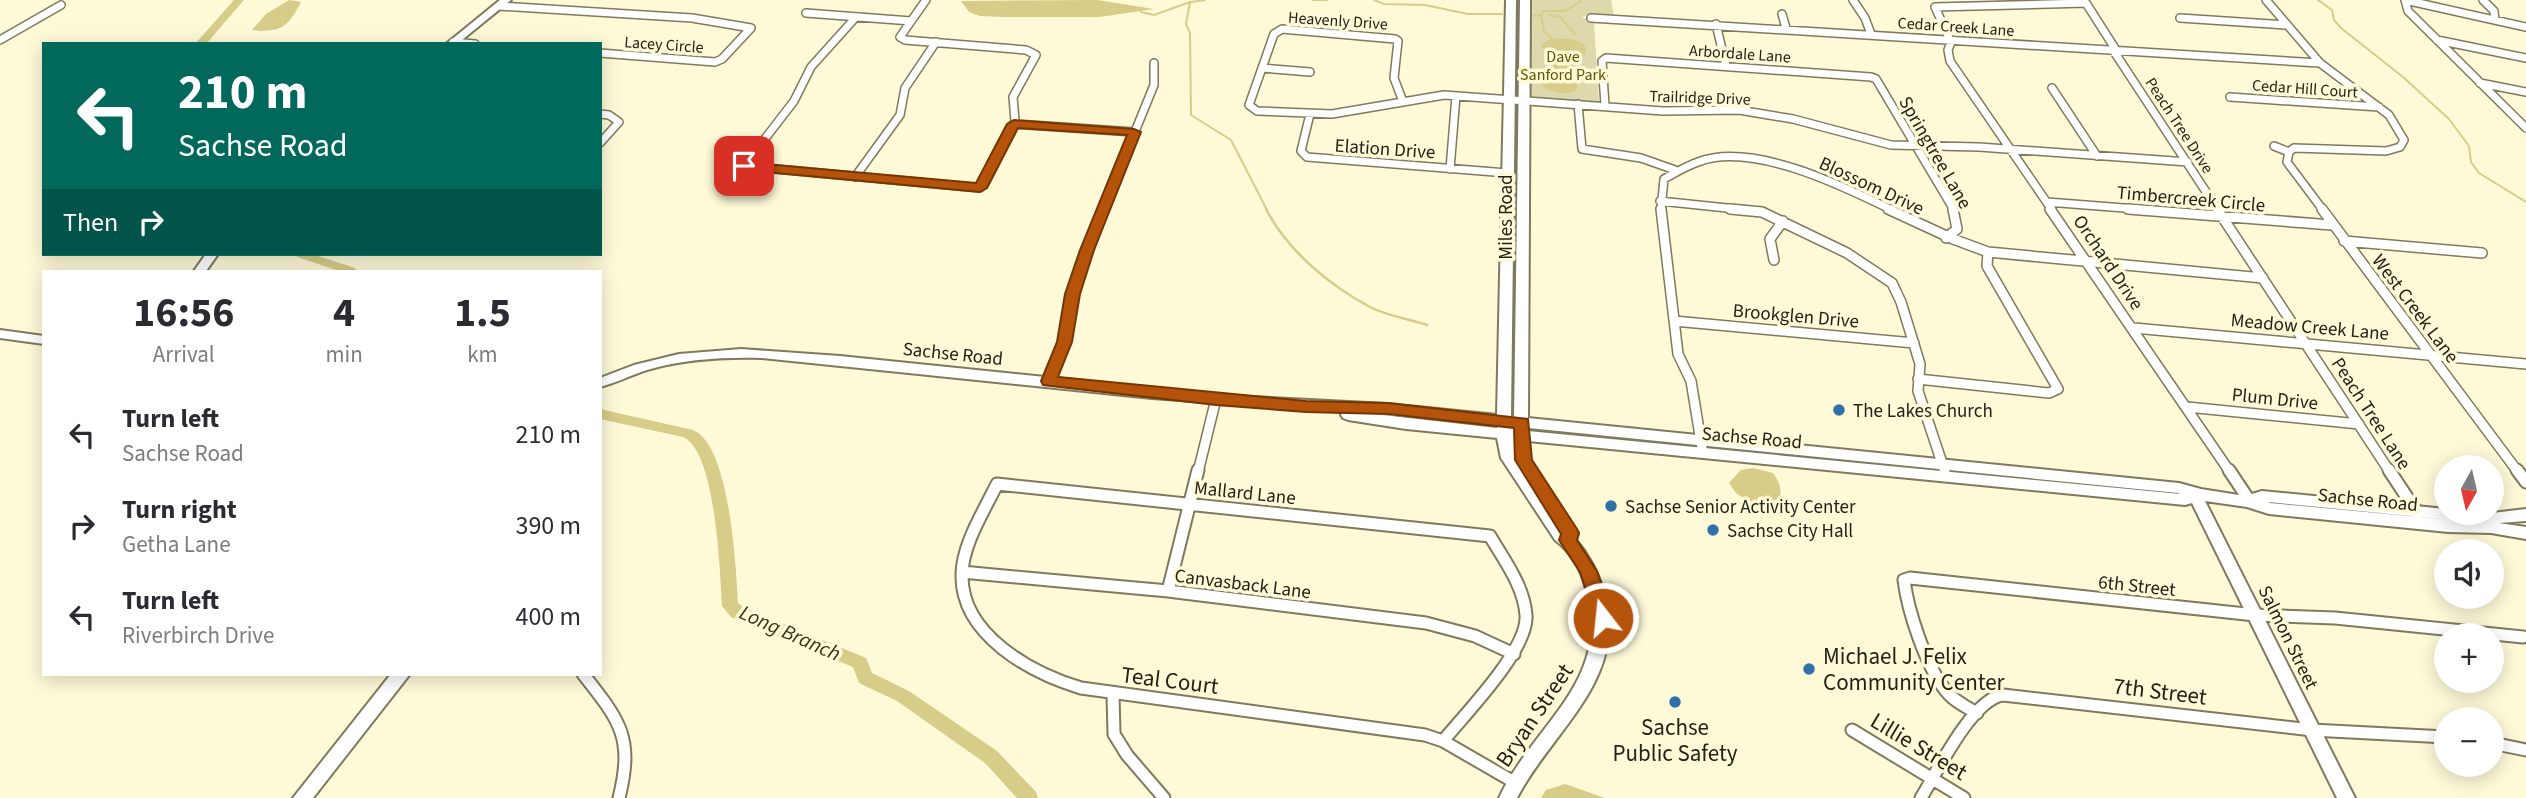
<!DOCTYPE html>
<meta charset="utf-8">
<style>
:root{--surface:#fff;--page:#f7f7f7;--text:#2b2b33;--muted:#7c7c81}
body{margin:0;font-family:"Source Sans 3",sans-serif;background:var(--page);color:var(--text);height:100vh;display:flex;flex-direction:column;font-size:26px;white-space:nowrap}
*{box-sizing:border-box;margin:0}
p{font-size:23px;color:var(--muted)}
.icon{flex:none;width:38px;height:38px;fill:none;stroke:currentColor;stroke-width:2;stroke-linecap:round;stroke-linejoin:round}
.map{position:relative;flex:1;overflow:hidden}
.sheet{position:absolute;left:42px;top:270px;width:560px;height:406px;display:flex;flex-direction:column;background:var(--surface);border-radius:0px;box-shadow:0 4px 18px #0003}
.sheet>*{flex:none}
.banner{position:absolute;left:42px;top:42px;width:560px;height:214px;border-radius:0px;box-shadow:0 4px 18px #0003;background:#00695c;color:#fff;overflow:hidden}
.needle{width:46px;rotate:188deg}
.tools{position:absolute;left:2434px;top:455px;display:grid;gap:14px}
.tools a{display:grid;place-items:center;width:70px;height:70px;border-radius:50%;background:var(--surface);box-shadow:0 4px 18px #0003;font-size:35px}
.pin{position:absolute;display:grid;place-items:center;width:60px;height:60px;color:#fff;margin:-30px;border-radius:14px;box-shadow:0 4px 10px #0006}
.me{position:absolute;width:77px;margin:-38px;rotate:344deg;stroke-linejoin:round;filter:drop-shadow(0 0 5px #0008)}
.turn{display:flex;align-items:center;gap:24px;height:147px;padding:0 21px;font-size:32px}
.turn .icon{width:91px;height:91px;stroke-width:2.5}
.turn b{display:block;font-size:49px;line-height:60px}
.then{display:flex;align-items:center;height:66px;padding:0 21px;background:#0003;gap:14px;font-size:26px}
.eta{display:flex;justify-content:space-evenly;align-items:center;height:119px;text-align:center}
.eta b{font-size:42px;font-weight:700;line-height:49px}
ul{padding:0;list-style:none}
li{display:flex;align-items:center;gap:21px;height:91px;padding:0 21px}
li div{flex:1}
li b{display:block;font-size:26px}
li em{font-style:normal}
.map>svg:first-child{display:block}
</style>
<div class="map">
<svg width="2526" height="798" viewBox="0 0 2526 798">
<rect width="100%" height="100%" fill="#fefad8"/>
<path fill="#ded8ad" d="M 1528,0 L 1611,0 L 1614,16 L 1593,13 L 1582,17 L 1594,22 L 1599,102 L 1528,99 Z"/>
<path fill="#d7cd89" d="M 289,0 L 301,2 C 288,27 281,33 252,30 L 266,14 Z
M 1097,0 L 1154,9 L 1100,17 L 1003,17 L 980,16 L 969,12 L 961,1 Z
M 1550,39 C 1562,39 1580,37 1586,48 C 1586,61 1574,64 1572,75 L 1577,84 L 1577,90 C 1565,96 1552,93 1542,86 L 1540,79 L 1551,62 L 1541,45 Z
M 1753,468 L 1773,473 C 1784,488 1781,496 1776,512 L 1770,514 L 1772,518 L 1736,493 L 1729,483 L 1741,470 Z
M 1565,784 L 1605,798 L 1541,798 L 1546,790 Z"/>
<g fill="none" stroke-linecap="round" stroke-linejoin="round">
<path stroke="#d7cd89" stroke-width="2" d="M 1313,0 L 1327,0
M 1374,0 L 1384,4 L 1425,5 L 1468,14 L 1502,14
M 2318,0 L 2332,10 L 2334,20 L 2341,28 L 2403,77 L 2449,119 L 2469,146 L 2471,162 L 2479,173 L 2526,202
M 1191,2 L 1205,0
M 1141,12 L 1154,15 L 1190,2 L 1186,24 L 1190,33 L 1191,115 L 1231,140 L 1267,210
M 1541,15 L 1543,11 L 1565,11 L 1581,1
M 1549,15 L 1560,17 L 1576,35
M 1533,16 L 1541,15 L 1544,31 L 1552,39"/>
<path stroke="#d7cd89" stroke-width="2.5" d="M 1266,209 C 1287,250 1329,285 1370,307 C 1387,316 1409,319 1427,325"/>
<path fill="#d7cd89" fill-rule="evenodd" d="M 234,0 L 244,0 L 206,44 L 195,44 Z
M 295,254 L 312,254 L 355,268 L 357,271 L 339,271 L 297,257 Z
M 600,409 L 693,430 C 730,445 736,567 738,603 L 743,607 L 866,658 L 872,673 L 909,691 L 997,751 L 1036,792 L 1038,798 L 1017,798 L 985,763 L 897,701 L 859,683 L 853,667 L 731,617 L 722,606 C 720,572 716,451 683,437 L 600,419 Z"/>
<g stroke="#7f7a5d" stroke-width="10">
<path id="street-far2" d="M 1853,0 L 1865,18 L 1871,34
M 2266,0 L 2320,63 L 2389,115 L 2404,140 L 2400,147 L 2386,151 L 2294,148 L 2289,152 L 2287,162 L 2323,210
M 2405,0 L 2408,11 L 2526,128
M 2405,0 L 2526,27
M 2483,0 L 2494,11 L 2495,20
M 499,6 L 692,18 L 751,28 L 722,59 L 715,62 L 600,53
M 806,13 L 911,21
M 1782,14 L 1786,28
M 856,17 L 811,67 L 794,101 L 744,166 L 980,188 L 1015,121 L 1013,97 L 1036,55 L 1026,50 L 905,40 L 900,37 L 926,0
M 1591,18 L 2319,63
M 2180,18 L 2286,25
M 1716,24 L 1726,66
M 0,40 L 61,5
M 2437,40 L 2526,58
M 453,42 L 475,44
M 2113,50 L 2218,210
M 1262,68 L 1310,72
M 2480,83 L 2526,92
M 2052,88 L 2097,156
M 2230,97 L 2379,107
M 1402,99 L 1394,78 L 1398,41 L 1395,39 L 1282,29 L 1274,34 L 1249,105 L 1257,111 L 1332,114 L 1444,95 L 1663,111 L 1739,110 L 1793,119 L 1891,145 L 1979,147 L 2188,162
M 1578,104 L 1582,149 L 1641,158 L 1675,170
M 1605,105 L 1602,61 L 1606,58 L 1871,77 L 1876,79 L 1954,210
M 600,114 L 609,115 L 619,122 L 600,143
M 1310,114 L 1301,151 L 1307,157 L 1507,173
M 1014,124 L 1134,132
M 2274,146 L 2289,152
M 1450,169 L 1456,96
M 855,177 L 900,115 L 905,88 L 936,42
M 1660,201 L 1746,210
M 2047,202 L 2150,210
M 1103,210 L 1154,85 L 1154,63
M 1661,210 L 1664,179 C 1675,173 1686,166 1698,162 C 1752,141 1843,186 1892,210
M 2052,210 L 1950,61 L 1948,50 L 1951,42 L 1935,7 L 2086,3 L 2116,50"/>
</g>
<g stroke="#7f7a5d" stroke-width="12">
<path id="street-far1" d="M 1661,209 L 1678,354 L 1691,381 L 1702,448
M 1730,209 L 1762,212 L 1847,253 L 1892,283 L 1901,302 L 1920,364 L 1918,391 L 1945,472
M 1888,209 L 1953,239 L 1988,252 L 2263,278
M 2050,209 L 2230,472
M 2128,209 L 2332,225
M 2217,209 L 2390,472
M 2322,209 L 2518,472
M 1946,238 L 1957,229 L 1953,209
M 2344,241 L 2482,253
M 1774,260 L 1770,239 L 1783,221
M 1674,321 L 1914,343
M 2134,328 L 2526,364
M 1918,379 L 2049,393 L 2058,389 L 1987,266 L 1988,252
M 1049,381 L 1064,343 L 1072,294 L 1104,209
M 2187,407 L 2359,424
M 1198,472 L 1216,399"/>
</g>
<g stroke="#7f7a5d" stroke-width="15">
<path id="street" d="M 2229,470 L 2249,500
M 2389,470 L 2418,514
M 2517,470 L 2526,482
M 997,484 L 1490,536 C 1504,560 1524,586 1526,615 C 1529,649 1465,714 1443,741 L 1425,735 L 1081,688 C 1031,673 961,635 962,575 C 962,545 984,511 997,484 Z
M 962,572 L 1168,591 L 1426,623 L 1475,636 L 1514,654
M 1168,591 L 1198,470
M 583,674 C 620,721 634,737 619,798
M 1113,694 L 1114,734 L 1127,755 L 1164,798
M 1977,713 C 1966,707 1954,701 1946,691 C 1926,666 1908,612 1904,580 L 1910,578 L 2255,615 L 2335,618 L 2523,637
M 1852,730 L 1964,798
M 1443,741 L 1514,782
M 2492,743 L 2526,750
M 1921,798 C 1937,772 1972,699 2003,695 L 2312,730 L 2446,737"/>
</g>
<g stroke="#7f7a5d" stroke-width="4">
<path id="secondary" d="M 500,0 L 511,0 L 457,44 L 446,44 Z
M 1506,0 L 1516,0 L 1511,416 L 1514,417 L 1520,0 L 1530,0 L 1528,418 L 2179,483 L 2201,489 L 2245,496 L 2262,491 L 2446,509 L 2446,513 L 2492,513 L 2526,509 L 2526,521 L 2499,523 L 2526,527 L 2526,539 L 2491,533 L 2448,532 L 2269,514 L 2247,507 L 2205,501 L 2355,798 L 2337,798 L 2192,503 L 2185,505 L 1528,441 L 1530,459 L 1575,529 L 1578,533 L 1576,540 C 1589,555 1598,573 1604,592 C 1629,680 1552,730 1517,798 L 1499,798 C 1533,724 1613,682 1586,589 C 1581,569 1571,552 1555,540 L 1501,458 L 1497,438 L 1406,429 L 1348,420 L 1343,418 L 1341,415 L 1343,412 L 1152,398 L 762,358 C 723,357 685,359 647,370 C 631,375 616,383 600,387 L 600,378 L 634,365 L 679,354 L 741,349 L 840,356 L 1231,396 L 1388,404 L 1497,415 ZM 1365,413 L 1497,425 L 1497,428 ZM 1528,428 L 2178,493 L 2180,494 L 1528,431 ZM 2269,502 L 2451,520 L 2270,503 Z
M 206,254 L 218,254 L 206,271 L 194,271 Z
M 0,330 L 44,336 L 44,344 L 0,338 Z
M 391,674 L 410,674 L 313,798 L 293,798 Z"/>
</g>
<use href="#street-far2" stroke="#fff" stroke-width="7"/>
<use href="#street-far1" stroke="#fff" stroke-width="9"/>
<use href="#street" stroke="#fff" stroke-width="11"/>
<use href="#secondary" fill="#fff" fill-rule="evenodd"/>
</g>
<path fill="#b45309" stroke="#753606" stroke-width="2" d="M 1014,120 L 1134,129 L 1141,132 L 1094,250 L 1080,294 L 1072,342 L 1058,377 L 1306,401 L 1388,403 L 1528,419 L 1532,460 L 1577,529 L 1579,533 L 1577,540 L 1597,571 L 1613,618 L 1610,624 L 1603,626 L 1597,624 L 1580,572 L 1559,540 L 1561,534 L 1515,460 L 1514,428 L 1388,414 L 1306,412 L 1216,405 L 1043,385 L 1041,381 L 1057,342 L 1065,294 L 1080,250 L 1127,135 L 1018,128 L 987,188 L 980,192 L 744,170 L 738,166 L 744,162 L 976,183 L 1007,124 Z"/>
<g fill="#3071a8" stroke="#fefad8" stroke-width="2.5">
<circle cx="1839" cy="410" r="7"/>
<circle cx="1611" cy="506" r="7"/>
<circle cx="1713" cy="530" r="7"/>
<circle cx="1809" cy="669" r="7"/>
<circle cx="1675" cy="702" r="7"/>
</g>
<g text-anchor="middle" stroke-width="7" stroke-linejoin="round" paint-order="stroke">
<g font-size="16" fill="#242216" stroke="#fefad8">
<text transform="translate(1338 20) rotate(4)" y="6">Heavenly Drive</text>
<text transform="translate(1956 26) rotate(4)" y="6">Cedar Creek Lane</text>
<text transform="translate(664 44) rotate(4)" y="6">Lacey Circle</text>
<text transform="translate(1740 53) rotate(4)" y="6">Arbordale Lane</text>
<text transform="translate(2305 88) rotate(4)" y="6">Cedar Hill Court</text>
<text transform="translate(1700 97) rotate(2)" y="6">Trailridge Drive</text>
<text transform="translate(2180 125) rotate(57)" y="6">Peach Tree Drive</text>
</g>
<g font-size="16" fill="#615500" stroke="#fefad8">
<text x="1563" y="62">Dave<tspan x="1563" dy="18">Sanford Park</tspan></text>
</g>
<g font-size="19" fill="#242216" stroke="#fefad8">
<text transform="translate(1385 148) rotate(4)" y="7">Elation Drive</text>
<text transform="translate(1936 152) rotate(60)" y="7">Springtree Lane</text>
<text transform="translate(1872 185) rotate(25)" y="7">Blossom Drive</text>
<text transform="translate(2191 198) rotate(5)" y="7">Timbercreek Circle</text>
<text transform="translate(1505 217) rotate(-90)" y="7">Miles Road</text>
<text transform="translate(2109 262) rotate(56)" y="7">Orchard Drive</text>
<text transform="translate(2416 308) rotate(53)" y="7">West Creek Lane</text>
<text transform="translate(1796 315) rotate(5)" y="7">Brookglen Drive</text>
<text transform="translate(2310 326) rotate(5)" y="7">Meadow Creek Lane</text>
<text transform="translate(953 353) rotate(6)" y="7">Sachse Road</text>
<text transform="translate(2275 398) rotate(6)" y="7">Plum Drive</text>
<text transform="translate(2372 413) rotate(57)" y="7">Peach Tree Lane</text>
<text transform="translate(1752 437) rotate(5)" y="7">Sachse Road</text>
<text transform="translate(1245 492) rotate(6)" y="7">Mallard Lane</text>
<text transform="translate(2368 499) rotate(6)" y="7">Sachse Road</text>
<text transform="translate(1243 583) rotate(7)" y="7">Canvasback Lane</text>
<text transform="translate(2137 585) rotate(6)" y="7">6th Street</text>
<text transform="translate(2289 637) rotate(64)" y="7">Salmon Street</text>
</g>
<g font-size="19" fill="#242216" stroke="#fefad8" text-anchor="start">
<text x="1853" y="417">The Lakes Church</text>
<text x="1625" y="513">Sachse Senior Activity Center</text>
<text x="1727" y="537">Sachse City Hall</text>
</g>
<g font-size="21" font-style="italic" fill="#383315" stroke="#fefad8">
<text transform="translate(790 633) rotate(24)" y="7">Long Branch</text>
</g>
<g font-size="23" fill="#242216" stroke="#fefad8" text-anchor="start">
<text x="1823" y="664">Michael J. Felix<tspan x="1823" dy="26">Community Center</tspan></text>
<text x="1675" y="735" text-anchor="middle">Sachse<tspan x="1675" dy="26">Public Safety</tspan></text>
</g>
<g font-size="23" fill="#242216" stroke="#fefad8">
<text transform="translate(1170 680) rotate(7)" y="8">Teal Court</text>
<text transform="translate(2160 691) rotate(7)" y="8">7th Street</text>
<text transform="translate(1534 715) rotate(-56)" y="8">Bryan Street</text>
<text transform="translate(1919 746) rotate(31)" y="8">Lillie Street</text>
</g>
</g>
</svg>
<div class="tools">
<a><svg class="needle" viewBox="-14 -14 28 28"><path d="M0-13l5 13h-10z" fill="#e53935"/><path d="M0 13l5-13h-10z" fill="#7c7c81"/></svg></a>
<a><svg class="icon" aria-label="sound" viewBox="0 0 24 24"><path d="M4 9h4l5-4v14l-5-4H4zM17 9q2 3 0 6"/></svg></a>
<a>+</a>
<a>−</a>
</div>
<div class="pin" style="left:744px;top:166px;background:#d93025"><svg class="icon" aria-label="arrive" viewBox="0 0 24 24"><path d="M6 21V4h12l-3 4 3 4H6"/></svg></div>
<svg class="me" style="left:1603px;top:618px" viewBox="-20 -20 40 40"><circle r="17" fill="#b45309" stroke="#fff" stroke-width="3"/><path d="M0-11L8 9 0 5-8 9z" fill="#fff"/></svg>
<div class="banner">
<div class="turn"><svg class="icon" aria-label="left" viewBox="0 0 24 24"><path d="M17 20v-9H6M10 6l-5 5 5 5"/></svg><div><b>210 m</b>Sachse Road</div></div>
<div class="then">Then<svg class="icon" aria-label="right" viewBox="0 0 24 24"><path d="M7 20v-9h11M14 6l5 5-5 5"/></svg></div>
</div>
<section class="sheet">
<div class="eta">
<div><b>16:56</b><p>Arrival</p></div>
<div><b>4</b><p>min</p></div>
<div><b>1.5</b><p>km</p></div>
</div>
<ul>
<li><svg class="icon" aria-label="left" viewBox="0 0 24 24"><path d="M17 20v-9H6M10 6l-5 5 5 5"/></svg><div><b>Turn left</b><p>Sachse Road</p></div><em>210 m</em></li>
<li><svg class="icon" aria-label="right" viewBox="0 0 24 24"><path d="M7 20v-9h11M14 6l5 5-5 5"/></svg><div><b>Turn right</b><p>Getha Lane</p></div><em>390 m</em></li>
<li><svg class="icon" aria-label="left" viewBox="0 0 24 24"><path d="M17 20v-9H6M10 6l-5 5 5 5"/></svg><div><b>Turn left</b><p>Riverbirch Drive</p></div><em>400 m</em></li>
</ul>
</section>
</div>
